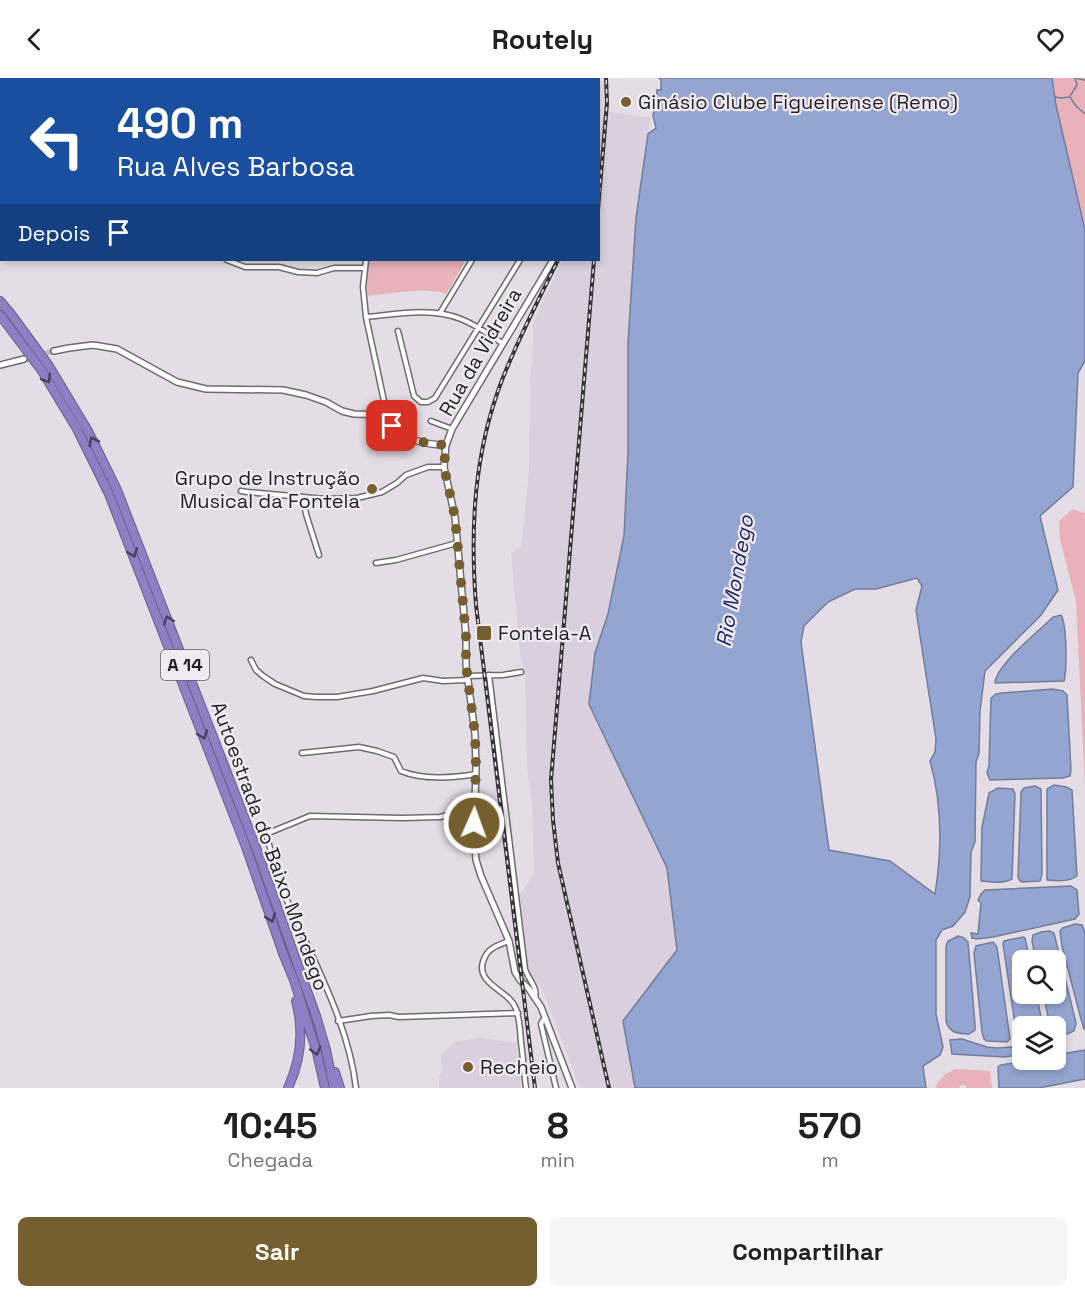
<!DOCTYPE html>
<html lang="pt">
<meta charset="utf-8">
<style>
:root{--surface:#fff;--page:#f6f6f6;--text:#202124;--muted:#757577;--accent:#765f2f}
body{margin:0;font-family:"Space Grotesk",sans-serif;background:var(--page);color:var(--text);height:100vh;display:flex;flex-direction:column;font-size:22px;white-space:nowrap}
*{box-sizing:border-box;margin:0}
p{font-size:20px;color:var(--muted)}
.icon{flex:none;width:33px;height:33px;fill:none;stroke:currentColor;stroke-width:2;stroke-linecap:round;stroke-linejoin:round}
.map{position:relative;height:1010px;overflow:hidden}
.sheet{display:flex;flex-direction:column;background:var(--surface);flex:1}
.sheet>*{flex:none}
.banner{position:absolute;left:0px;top:0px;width:600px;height:183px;box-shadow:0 3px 9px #0003;background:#1a4fa0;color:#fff;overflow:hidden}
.tools{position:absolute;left:1012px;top:872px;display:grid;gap:12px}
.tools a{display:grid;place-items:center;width:54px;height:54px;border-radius:9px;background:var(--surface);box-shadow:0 3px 9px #0003;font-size:30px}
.pin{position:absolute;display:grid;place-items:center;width:51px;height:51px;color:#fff;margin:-26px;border-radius:12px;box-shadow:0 3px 9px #0006}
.me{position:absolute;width:66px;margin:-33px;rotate:2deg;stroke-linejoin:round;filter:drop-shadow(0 0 4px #0008)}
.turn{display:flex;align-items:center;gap:21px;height:126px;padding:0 18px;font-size:27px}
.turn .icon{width:78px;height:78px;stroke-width:2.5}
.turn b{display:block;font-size:42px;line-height:51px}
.then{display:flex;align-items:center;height:57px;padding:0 18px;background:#0003;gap:12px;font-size:22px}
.eta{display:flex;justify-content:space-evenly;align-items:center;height:102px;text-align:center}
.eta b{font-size:36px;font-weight:700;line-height:42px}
.cta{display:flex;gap:12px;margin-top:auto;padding:12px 18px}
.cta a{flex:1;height:69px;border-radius:9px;background:var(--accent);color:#fff;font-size:24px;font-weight:700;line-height:69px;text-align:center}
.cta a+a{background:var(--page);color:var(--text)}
header{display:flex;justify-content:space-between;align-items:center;height:78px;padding:0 18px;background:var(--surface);font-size:27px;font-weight:700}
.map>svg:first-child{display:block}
</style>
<header><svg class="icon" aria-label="back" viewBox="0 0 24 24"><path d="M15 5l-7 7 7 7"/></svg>Routely<svg class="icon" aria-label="heart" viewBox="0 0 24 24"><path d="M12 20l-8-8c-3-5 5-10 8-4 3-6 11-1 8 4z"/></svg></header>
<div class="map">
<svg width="1085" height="1010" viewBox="0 0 1085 1010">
<rect width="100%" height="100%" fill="#e4dde5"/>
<path fill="#dacfdd" d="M 604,33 L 651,40 L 648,56 L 636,140 L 628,265 L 628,374 L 624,458 L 608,536 L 595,575 L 589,626 L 667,790 L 677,872 L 623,943 L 635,1010 L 580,1010 L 543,913 L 528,894 L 520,817 L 534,795 L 532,725 L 527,688 L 525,595 L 520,575 L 511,474 L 521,469 L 529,393 L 530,304 L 533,268 L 533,247 L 540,228 L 562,182 L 598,182 L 598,67 Z
M 479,960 L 517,965 L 521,1010 L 439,1010 L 439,997 L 442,995 L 441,976 L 455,964 Z"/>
<path fill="#e9b2ba" d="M 1052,0 L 1085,0 L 1085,152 L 1056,27 Z
M 369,182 L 466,182 L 446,216 C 425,208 390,216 368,218 L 366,204 Z
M 1073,431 L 1085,435 L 1085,710 L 1076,523 L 1060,462 L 1059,443 Z
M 956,991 L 990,993 L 992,1010 L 966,1010 L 966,1007 L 961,1007 L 959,1010 L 935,1010 C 939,1001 946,994 956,991 Z"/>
<path fill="#95a5d1" stroke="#727d9c" stroke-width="1.5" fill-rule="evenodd" d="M 659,0 L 1052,0 L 1056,27 L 1085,152 L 1085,283 L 1078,295 L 1073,409 L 1040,438 L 1058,512 L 1041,537 L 985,593 L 980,633 L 979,675 L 976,684 L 975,764 L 971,774 L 970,819 L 965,834 L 953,848 L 942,852 L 936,862 L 936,936 L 943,969 L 940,977 L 923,988 L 926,1010 L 635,1010 L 623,943 L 677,872 L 667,790 L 589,626 L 595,575 L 608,536 L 624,458 L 628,374 L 628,265 L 636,140 L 648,56 L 656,50 L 653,38 L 657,12 L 661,12 L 661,2 ZM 917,500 L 922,508 L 916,532 L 936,661 L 935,674 L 930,683 C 942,725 942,772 935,816 L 890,783 L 829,772 L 801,564 L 804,548 L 828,524 L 855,511 L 876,511 Z
M 1061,537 C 1067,547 1067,591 1064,603 L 995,605 C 996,587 1039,553 1053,539 Z
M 1052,611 L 1063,613 L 1067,617 L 1071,692 L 1070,698 L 1063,700 L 990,702 L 987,695 L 989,688 L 991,620 L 996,616 L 1002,615 Z
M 1054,707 L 1066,709 L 1072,712 L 1077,798 C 1069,804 1057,803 1047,802 L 1047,711 Z
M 1035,708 L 1041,711 L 1042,796 L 1040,803 L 1022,804 L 1020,803 L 1018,799 L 1021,714 L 1024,710 Z
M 998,710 L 1013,711 L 1015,716 L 1012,801 C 1003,806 991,804 981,803 L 981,796 L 982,749 L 989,715 Z
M 1071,808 L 1077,812 L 1079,836 L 1075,841 L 993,859 L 977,861 L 972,860 L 971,855 L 978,856 L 981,825 L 978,822 L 981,816 L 985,812 Z
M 1075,846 L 1082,847 L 1085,855 L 1085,951 L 1084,951 L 1081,941 L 1062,868 L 1060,853 L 1063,850 Z
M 1049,853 L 1054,855 L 1076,945 L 1074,953 L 1067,956 L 1056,955 L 1056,948 L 1050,948 L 1043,915 L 1056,915 L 1056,882 L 1036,882 L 1032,863 L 1033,857 L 1041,854 Z
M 958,858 L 964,860 L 968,864 L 975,946 L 975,952 L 969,956 C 957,955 950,956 946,943 L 946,868 L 948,863 Z
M 1023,859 L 1025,860 L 1030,882 L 1023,882 L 1023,915 L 1036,915 L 1043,948 L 1023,948 L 1023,962 L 1018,962 L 1017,959 L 1003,866 L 1004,863 Z
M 993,864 L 997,869 L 1010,961 L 1007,964 L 987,963 L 984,961 L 982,954 L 974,875 L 976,868 Z
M 962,961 L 987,969 L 997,970 L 1023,968 L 1023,976 L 1005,979 L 952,976 L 950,962 Z
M 1085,972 L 1085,1001 L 1039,1010 L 999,1010 L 998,989 L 1001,987 L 1037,981 L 1056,981 L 1056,977 Z"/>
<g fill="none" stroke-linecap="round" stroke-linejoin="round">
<path stroke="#727d9c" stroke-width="1.5" d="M 1075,0 L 1085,2
M 1070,18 L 1077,7 L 1075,0
M 1055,19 L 1061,20 L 1070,19 L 1076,28 L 1085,36"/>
<path stroke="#bdb7be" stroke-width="5" stroke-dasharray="5 2.5" stroke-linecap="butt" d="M 24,281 L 54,273"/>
<g stroke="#706a72" stroke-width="7">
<path id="minor" d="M 130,0 L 140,2
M 151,0 L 152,2
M 377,0 L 377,2
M 3,2 L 6,0
M 0,12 L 2,14
M 227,182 L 245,189 L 279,189 L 298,194 L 317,195 L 334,190 L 365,190
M 366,182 L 363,209 L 366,239 L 387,337
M 440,235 L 472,182
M 367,239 C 397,236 432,229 461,241 C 476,247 489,256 502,265
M 398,253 L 414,318 L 421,324 L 428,324 L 435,320 L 520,182
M 431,343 L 452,351
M 241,413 L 247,414 L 325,421 L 357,420 L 382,414 L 397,405 L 406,397 L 428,389 L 444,389
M 303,419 L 306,436 L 319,477
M 376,485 L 396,482 L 457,465
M 251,582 L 256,592 L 263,598 L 275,606 L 304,618 L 316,619 L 337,619 L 373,613 L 423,600 L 443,603 L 467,602
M 489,597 L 525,891 C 528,901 538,909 535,920
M 468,598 L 503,597 L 521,594
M 302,675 L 359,669 L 377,673 L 394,679 L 401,693 C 422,702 454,700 476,696
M 509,863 C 498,867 488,870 484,881 C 473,906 510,912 516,931 C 520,942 520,953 521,964 C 523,979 524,995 526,1010
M 545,941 L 543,942 L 541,946 L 556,1010
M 338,943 L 371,938 L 389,937 L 399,939 L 518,935
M 356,1010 C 349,947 314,884 289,827 C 279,805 273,780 266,756 L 310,738 L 402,740 L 440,739 L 475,730"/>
</g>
<g stroke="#706a72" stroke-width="8">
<path id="tertiary" d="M 596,2 L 596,0
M 553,182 L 452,351 L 446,367 L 444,389 L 455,439 L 466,558 L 466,587 L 475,656 L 476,689 L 474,760 L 476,782 L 481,798 L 509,863 L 515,894 L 520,902 L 529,911 L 541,929 L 572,1010
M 54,273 L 69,270 L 93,267 L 117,271 L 177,304 L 206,311 L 283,312 L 306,317 L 326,324 L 342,333 L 354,336 L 387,337 C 389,340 390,344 391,346 C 402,362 428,367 446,367
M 0,287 L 24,281"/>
</g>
<g stroke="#685d8b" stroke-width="10">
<path id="motorway" d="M 0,223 L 11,236 L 49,288 L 88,353 L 117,412 L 255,767 L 316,938 L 326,972 L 334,1010
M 0,237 L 42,293 L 77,351 L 109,416 L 246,769 L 284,878 L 294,902 L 317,975 L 325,1010
M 335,994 L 340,1010
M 288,1010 C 301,982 304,953 296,923"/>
</g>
<use href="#minor" stroke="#fff" stroke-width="4"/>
<use href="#tertiary" stroke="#fff" stroke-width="5"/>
<use href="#motorway" stroke="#8f7ec3" stroke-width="8"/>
<g stroke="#363337" stroke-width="4">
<path id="rail" d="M 598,132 L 607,25 L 606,0
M 594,182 L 551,702 L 553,742 L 558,785 L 609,1010
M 535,1010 L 476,527 C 470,450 474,375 502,302 C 518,261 539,221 558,182"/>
</g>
<use href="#rail" stroke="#f1eaf3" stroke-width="1.5" stroke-dasharray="4.5" stroke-linecap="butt"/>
</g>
<defs><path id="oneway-chevron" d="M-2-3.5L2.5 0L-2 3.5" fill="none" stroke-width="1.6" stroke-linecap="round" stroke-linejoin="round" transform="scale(1.5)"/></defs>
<g stroke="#48405a">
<use href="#oneway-chevron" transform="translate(47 301) rotate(58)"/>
<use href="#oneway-chevron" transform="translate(93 363) rotate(-116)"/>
<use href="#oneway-chevron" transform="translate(133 475) rotate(69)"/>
<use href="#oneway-chevron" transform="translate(168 542) rotate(-111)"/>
<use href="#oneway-chevron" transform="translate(203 657) rotate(69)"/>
<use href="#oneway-chevron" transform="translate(271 840) rotate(71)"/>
<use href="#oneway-chevron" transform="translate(316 973) rotate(74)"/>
</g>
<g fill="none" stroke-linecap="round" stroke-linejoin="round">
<path stroke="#765f2f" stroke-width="10" stroke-dasharray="0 18" d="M 392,348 L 405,358 L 429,366 L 446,367 L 444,389 L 455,439 L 466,558 L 466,587 L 475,656 L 476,689 L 474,745"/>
</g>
<g fill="#765f2f" stroke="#f1eaf3" stroke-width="2">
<circle cx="626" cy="24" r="6"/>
<circle cx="372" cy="411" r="6"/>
<rect x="476" y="547" width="16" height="16" rx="3"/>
<circle cx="468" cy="989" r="6"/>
</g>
<g text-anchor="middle" stroke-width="4.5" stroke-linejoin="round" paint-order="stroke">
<rect fill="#f1eaf3" stroke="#5f5c61" stroke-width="1.5" x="161" y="572" width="48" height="30" rx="4.5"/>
<g font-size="18" font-weight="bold" fill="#211f22">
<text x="185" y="593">A 14</text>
</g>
<g font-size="20" fill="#211f22" stroke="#f1eaf3" text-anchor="start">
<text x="638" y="31">Ginásio Clube Figueirense (Remo)</text>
<text x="360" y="407" text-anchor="end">Grupo de Instrução<tspan x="360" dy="23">Musical da Fontela</tspan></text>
<text x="498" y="562">Fontela-A</text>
<text x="480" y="996">Recheio</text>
</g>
<g font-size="20" fill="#211f22" stroke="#f1eaf3">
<text transform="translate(480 274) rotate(-60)" y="7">Rua da Vidreira</text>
<text transform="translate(270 768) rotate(70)" y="7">Autoestrada do Baixo Mondego</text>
</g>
<g font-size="21" font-style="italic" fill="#1b295f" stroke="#f1eaf3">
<text transform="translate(735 503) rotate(-80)" y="7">Rio Mondego</text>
</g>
</g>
</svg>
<div class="tools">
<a><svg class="icon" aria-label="search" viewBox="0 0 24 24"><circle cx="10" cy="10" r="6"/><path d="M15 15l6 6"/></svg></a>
<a><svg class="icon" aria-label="layers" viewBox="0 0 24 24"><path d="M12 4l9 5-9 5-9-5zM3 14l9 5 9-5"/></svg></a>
</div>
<div class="pin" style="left:392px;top:348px;background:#d93025"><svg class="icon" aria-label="arrive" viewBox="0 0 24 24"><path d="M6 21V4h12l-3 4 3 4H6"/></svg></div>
<svg class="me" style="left:474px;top:745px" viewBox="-20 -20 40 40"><circle r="17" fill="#765f2f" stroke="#fff" stroke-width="3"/><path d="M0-11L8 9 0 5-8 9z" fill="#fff"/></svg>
<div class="banner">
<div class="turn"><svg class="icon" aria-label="left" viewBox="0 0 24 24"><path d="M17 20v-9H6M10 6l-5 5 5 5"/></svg><div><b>490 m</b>Rua Alves Barbosa</div></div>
<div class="then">Depois<svg class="icon" aria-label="arrive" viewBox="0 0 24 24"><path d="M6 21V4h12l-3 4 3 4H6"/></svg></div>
</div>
</div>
<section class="sheet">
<div class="eta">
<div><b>10:45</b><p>Chegada</p></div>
<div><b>8</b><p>min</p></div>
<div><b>570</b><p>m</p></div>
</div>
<div class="cta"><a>Sair</a><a>Compartilhar</a></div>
</section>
